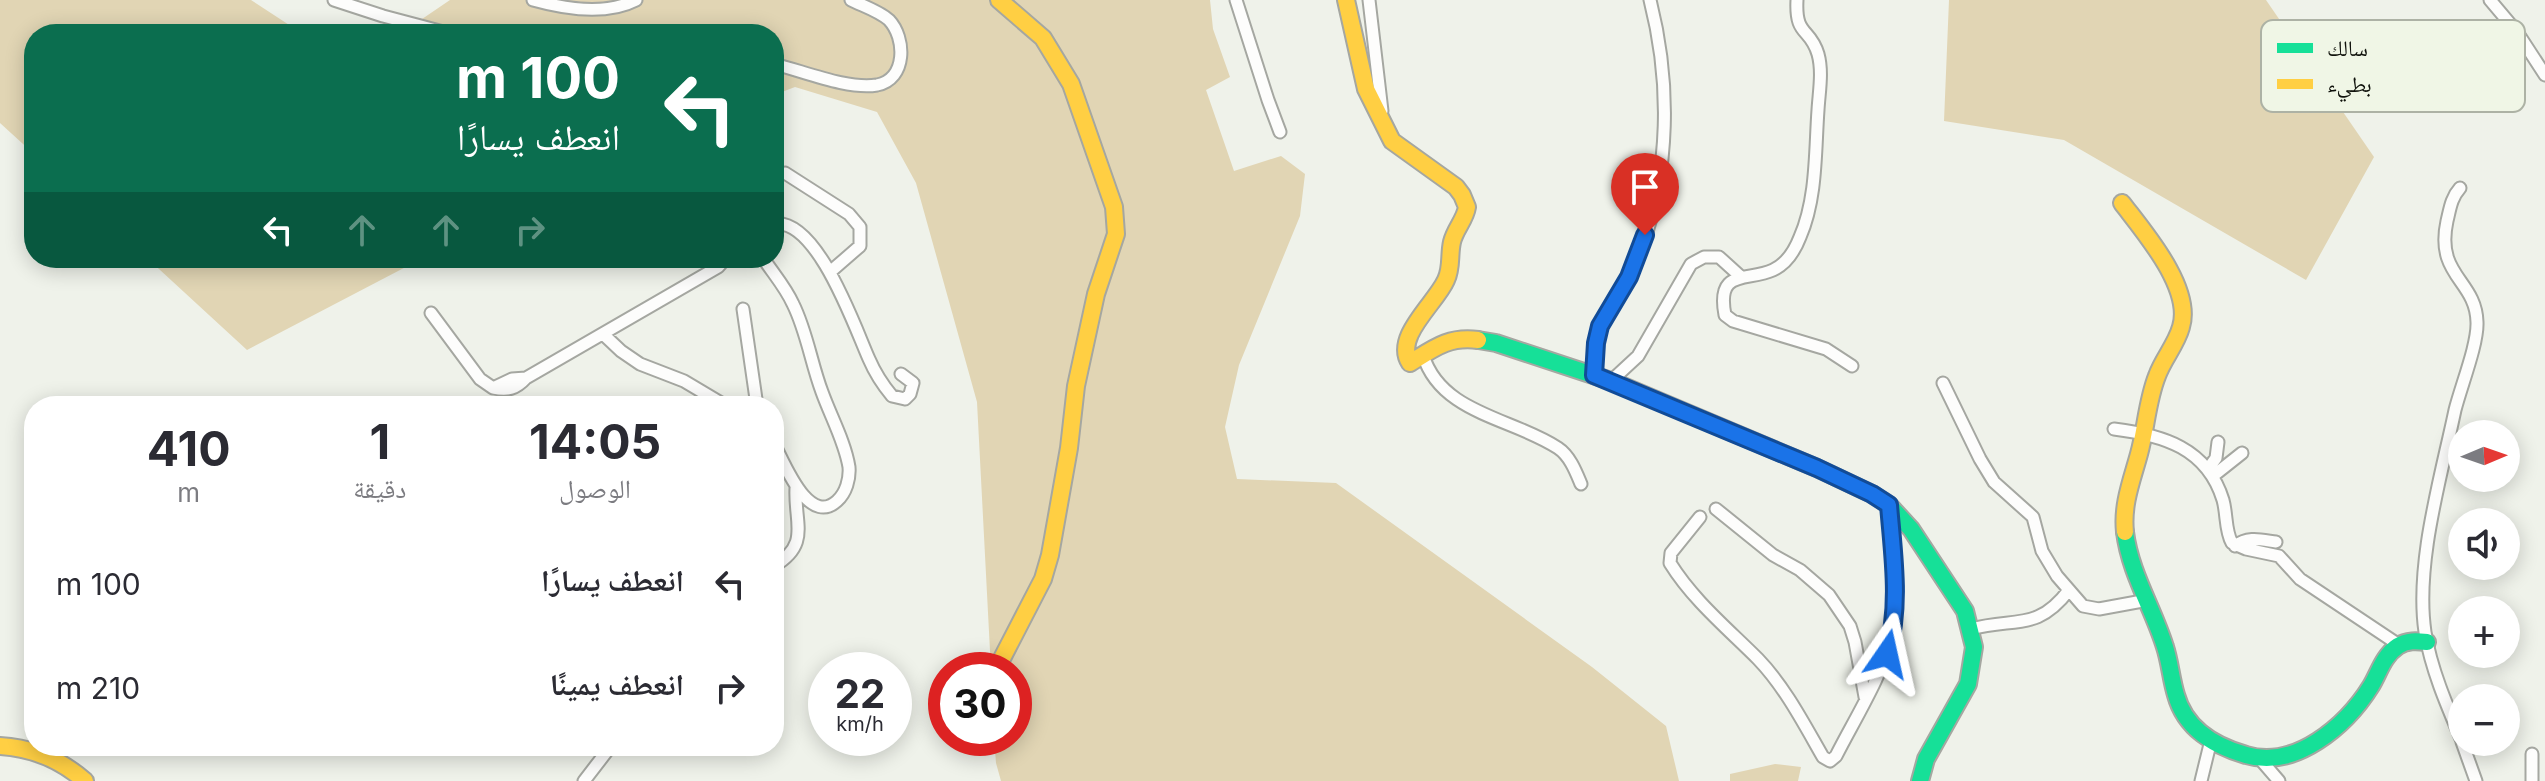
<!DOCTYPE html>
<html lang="ar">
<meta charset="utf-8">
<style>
:root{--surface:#fff;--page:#f2f2f3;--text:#2b2b33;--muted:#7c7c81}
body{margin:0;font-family:Inter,"Noto Naskh Arabic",sans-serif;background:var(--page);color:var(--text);direction:rtl;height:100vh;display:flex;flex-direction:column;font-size:30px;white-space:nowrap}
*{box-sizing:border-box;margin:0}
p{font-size:26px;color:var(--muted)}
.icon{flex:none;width:44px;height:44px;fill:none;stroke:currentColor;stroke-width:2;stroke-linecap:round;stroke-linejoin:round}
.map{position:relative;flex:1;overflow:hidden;direction:ltr}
.sheet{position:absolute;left:24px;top:396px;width:760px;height:360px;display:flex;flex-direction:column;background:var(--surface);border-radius:32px;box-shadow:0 4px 20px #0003;direction:rtl}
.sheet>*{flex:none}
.hud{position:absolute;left:24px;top:24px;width:760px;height:244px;border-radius:32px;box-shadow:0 4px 20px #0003;direction:rtl;background:#0b6e4f;color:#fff;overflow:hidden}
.needle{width:52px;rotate:88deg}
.buttons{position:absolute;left:2448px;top:420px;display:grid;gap:16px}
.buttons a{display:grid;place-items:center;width:72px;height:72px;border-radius:50%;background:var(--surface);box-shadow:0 4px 20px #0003;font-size:40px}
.speed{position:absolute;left:808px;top:652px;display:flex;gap:16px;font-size:40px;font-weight:700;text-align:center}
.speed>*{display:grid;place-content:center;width:104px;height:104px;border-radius:50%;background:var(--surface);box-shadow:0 4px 20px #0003;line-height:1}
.speed small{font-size:20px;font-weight:400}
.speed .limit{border:12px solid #d22;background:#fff;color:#111}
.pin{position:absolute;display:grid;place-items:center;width:68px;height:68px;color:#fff;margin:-82px -34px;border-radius:50% 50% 50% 0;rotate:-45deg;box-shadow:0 0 8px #0007}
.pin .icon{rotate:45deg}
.me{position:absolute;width:88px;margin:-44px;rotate:11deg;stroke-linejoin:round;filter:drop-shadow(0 0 6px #0008)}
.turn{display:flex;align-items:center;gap:28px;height:168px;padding:0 32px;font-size:36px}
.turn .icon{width:104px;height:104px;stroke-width:2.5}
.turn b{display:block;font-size:56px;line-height:68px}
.lanes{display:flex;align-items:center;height:76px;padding:0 32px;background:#0003;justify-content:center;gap:40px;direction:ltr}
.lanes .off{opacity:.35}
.eta{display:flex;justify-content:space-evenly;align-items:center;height:136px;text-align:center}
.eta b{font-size:48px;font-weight:700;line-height:56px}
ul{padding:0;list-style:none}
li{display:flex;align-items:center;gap:24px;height:104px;padding:0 32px}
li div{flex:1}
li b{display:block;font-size:30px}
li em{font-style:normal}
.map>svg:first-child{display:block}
</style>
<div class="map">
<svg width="2545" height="781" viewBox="0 0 2545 781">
<rect width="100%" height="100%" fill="#eff2ea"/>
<path fill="#e1d5b4" d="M 0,0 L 251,0 L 303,34 L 34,34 L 34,154 L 0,123 Z
M 450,0 L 1210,0 L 1213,29 L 1230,77 L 1206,90 L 1234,171 L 1281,156 L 1305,174 L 1300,216 L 1239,365 L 1225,427 L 1237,479 L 1336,483 L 1592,667 L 1666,726 L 1679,781 L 1001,781 L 996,763 L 994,738 L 1014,738 L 1014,670 L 991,670 L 977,402 L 916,183 L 877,112 L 795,87 L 774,95 L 774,34 L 400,34 Z
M 1949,0 L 2266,0 L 2374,157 L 2306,280 L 2064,140 L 1944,121 Z
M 147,258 L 423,258 L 247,350 Z
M 1775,764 L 1801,767 L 1798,781 L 1730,781 L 1730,774 Z"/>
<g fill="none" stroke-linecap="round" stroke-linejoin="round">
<g stroke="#a5a7a1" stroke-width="15">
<path id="street" d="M 334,0 L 383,16 L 451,34
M 533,0 C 565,9 605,16 636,0
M 1236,0 L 1268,100 L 1280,132
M 1369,0 L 1382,111
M 1797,0 C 1795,37 1810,27 1818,54 C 1823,72 1819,92 1818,110 C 1815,151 1817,198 1800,237 C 1795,250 1786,264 1773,270 C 1747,282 1716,268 1725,315 L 1733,321 L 1826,349 L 1852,366
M 2490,0 L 2517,32 L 2545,75
M 774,64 C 803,71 848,90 877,85 C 907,79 906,38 889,20 C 879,11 863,6 851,0
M 785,173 L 849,214 L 860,227 L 860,246 L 830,272
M 2460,188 C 2451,198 2450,209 2447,221 C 2435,276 2476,280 2477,322 C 2478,344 2461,386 2455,410 C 2441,477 2415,564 2425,632 C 2431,669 2447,706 2462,741
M 774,224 C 817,217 855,328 869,359 C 875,373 882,384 892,396 L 905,399 L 910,394 L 913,383 L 901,374
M 763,258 C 773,273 786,288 793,304 C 807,332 811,363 822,392 C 831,417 845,442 849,467 C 850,479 846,493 837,501 C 808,527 784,462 774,444
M 743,309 L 757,406
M 431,313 L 480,379 L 493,388
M 603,334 L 621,351 L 640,364 L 684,381 L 726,406
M 1423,355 C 1441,414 1513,418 1558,448 C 1570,456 1576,472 1581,484
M 1594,375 C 1595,359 1594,341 1600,326 C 1604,319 1609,312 1613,305 C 1624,287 1633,269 1641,250 C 1670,170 1671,82 1650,0
M 526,378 L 512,379 L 493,388 C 508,391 516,389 526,378 L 718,267 L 726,258
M 1611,381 L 1638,356 L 1691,264 L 1704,257 L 1719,257 L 1740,276
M 1943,383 L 1980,459 L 1994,482 L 2033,517 L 2042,551 L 2057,576 L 2083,606 L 2099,609 L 2148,600
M 2114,429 C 2163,435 2207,448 2223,500 C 2227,514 2225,531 2232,543 L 2246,549 L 2279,556 L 2300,579 L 2399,645
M 2208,469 L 2216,458 L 2218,442
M 2213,476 L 2242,453
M 1716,509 L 1773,555 L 1800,570 L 1829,595 L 1850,626 L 1855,642 L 1865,697
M 1700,517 L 1671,553 L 1670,563 C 1693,600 1727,628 1758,659 C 1785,687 1804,724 1823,757 L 1830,761 L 1836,756 C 1853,722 1884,673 1891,637 C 1900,594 1892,549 1889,506
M 2235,546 C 2248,536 2261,540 2276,542
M 774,566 C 811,544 794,523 796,488
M 1971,629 C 2015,617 2037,632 2069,590
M 2462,742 L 2476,781
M 2532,754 L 2532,781
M 2260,759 L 2279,781
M 584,781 L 611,746
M 2201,781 L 2211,740"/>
</g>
<g stroke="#a5a7a1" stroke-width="20">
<path id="fast" d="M 1478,340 L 1496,343 L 1611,381 L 1817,468 L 1872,494 L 1889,505 L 1911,529 L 1965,611 L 1974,647 L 1968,684 L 1926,759 L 1920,781
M 2125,532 C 2130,573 2153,608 2165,647 C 2170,662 2171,679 2176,695 C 2185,728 2214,746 2246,755 C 2295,770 2346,726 2371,686 C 2379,673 2383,656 2398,646 C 2407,640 2417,641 2427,642"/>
</g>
<g stroke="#a5a7a1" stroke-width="20">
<path id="slow" d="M 1346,0 L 1366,89 L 1392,141 L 1456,187 L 1462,195 L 1467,207 C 1465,220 1455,229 1452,242 C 1449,255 1452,268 1446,280 C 1436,303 1393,337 1410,363 C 1434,348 1449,336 1478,340
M 2122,203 C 2144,232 2193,288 2181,327 C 2176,345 2163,359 2157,376 C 2147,401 2146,429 2139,454 C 2132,480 2122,504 2125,532
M 996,670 L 1043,579 L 1050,555 L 1069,448 L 1076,386 L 1096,294 L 1116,234 L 1114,207 L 1071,84 L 1043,38 L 999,0
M 0,746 C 33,748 60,759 85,781"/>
</g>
<use href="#street" stroke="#fdfdfc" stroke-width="11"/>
<use href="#fast" stroke="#16e098" stroke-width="16"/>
<use href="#slow" stroke="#ffcf43" stroke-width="16"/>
</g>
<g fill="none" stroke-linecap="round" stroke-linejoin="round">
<g stroke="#114b97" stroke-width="20">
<path id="route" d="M 1645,235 L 1629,277 L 1600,326 L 1596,343 L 1594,375 L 1817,468 L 1872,494 L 1889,505 C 1893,555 1901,605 1887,654"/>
</g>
<use href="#route" stroke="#1a73e8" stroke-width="14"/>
</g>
<rect x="2261" y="20" width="264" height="92" rx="12" fill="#f0f6e6" stroke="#adb2a5" stroke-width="2"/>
<rect x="2277" y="43" width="36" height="10" fill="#16e098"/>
<rect x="2277" y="79" width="36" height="10" fill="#ffcf43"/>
<g font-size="22" fill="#10120c">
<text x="2327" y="56">سالك</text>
<text x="2327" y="92">بطيء</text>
</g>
</svg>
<div class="buttons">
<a><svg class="needle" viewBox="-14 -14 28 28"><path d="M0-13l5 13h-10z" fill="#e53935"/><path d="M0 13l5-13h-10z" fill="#7c7c81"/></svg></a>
<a><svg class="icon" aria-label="sound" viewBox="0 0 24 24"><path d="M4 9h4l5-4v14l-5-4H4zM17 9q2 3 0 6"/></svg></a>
<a>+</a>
<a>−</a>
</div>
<div class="speed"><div>22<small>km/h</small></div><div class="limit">30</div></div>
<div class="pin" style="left:1645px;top:235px;background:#d93025"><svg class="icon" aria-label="arrive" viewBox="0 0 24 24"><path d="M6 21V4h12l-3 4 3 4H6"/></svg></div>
<svg class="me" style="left:1887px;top:654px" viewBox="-20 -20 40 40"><path d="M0-17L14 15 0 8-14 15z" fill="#1a73e8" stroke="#fff" stroke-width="4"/></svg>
<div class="hud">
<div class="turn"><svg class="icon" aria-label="left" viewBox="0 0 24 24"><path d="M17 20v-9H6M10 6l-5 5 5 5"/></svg><div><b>100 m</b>انعطف يسارًا</div></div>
<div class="lanes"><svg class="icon" aria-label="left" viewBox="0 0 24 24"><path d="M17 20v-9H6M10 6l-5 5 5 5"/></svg><svg class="icon off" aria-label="ahead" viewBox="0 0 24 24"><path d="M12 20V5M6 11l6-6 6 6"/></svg><svg class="icon off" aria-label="ahead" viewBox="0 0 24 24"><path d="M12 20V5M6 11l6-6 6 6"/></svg><svg class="icon off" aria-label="right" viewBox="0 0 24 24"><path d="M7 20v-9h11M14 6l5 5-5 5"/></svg></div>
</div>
<section class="sheet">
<div class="eta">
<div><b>14:05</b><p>الوصول</p></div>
<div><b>1</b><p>دقيقة</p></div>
<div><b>410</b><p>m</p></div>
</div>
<ul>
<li><svg class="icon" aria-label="left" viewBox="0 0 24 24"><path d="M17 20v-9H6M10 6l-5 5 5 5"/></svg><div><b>انعطف يسارًا</b></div><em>100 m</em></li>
<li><svg class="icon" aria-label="right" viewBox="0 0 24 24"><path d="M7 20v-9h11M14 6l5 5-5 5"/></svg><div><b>انعطف يمينًا</b></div><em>210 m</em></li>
</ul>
</section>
</div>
